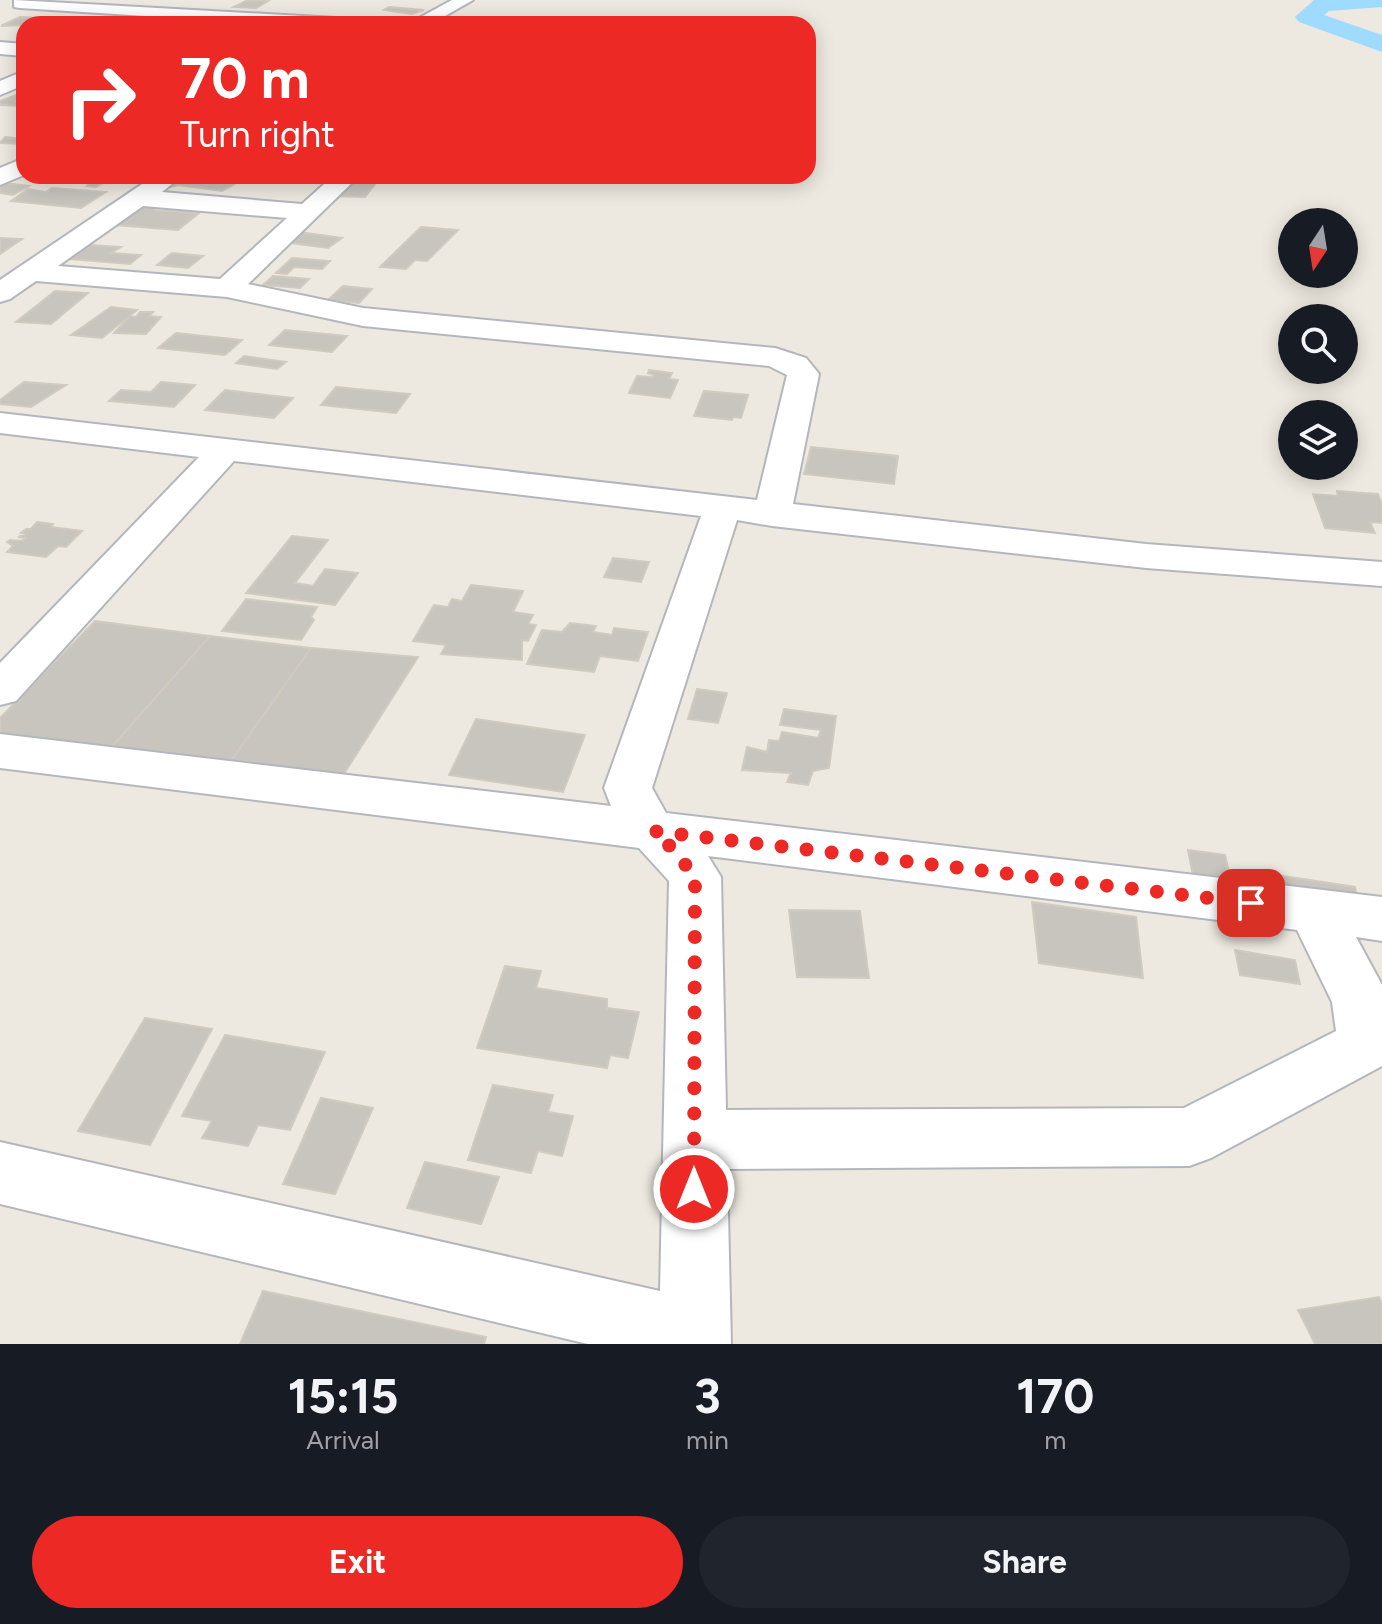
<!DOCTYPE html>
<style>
:root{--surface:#171b24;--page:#20242c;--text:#f1f3f6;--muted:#9ea1a6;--accent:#ed2926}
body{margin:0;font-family:Figtree,sans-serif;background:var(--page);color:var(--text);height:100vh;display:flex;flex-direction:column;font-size:30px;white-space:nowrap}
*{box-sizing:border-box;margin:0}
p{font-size:26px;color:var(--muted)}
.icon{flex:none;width:44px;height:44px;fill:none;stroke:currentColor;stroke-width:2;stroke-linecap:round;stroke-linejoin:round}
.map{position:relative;height:1344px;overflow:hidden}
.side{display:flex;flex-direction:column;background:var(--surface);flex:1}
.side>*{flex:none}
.guide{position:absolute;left:16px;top:16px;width:800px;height:168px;border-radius:24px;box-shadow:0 4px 20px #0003;background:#ed2926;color:#fff;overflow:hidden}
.needle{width:52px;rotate:192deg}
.controls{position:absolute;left:1278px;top:208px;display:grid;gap:16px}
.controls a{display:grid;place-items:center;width:80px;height:80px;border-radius:50%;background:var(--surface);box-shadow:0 4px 20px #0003;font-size:40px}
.pin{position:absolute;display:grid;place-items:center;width:68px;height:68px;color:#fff;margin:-34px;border-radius:16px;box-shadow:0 4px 12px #0006}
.me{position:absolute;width:88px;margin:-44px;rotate:0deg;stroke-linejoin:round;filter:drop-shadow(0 0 6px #0008)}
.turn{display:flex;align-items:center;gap:28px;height:168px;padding:0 32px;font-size:36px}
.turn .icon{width:104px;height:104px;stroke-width:2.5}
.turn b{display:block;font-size:56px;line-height:68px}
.eta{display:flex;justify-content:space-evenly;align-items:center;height:136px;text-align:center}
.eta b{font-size:48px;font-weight:700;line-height:56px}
.button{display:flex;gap:16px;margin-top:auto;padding:16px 32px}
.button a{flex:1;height:92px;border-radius:48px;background:var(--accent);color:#fff;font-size:32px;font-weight:700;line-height:92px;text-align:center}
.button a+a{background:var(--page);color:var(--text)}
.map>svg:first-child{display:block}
</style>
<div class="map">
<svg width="1382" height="1344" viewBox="0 0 1382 1344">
<rect width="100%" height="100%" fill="#ede9e0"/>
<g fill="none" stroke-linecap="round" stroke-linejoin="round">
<path fill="#9edbff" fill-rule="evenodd" d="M 1314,0 L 1382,0 L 1382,7 L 1329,11 L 1324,15 L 1382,35 L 1382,52 L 1299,22 L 1295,17 Z"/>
</g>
<path fill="#c8c4be" stroke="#d1cabf" stroke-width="2" d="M 248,0 L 268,1 L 256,8 L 234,7 Z
M 389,7 L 424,10 L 412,14 L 384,10 Z
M 20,17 L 60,19 L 50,24 L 1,26 Z
M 16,95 L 24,96 L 16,101 L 24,101 L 24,106 L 0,105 L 0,101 Z
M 5,137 L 24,139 L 24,144 L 0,143 Z
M 96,176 L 114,176 L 96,187 L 87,186 Z
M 175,176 L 216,176 L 240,181 L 222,191 L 179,185 L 156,190 Z
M 349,177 L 380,178 L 365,197 L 333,196 Z
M 4,183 L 29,186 L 13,195 L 0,193 L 0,186 Z
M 52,188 L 106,192 L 81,208 L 11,201 L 28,189 L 46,192 Z
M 140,206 L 154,207 L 155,210 L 199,213 L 178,230 L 113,225 Z
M 421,227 L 458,230 L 427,261 L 415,260 L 406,269 L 380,267 Z
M 299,232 L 342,238 L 328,248 L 284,242 Z
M 0,238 L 22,239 L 0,254 Z
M 89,245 L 121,247 L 111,253 L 141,255 L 130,264 L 69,259 Z
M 172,253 L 203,256 L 188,268 L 157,265 Z
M 292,258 L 330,261 L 322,269 L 294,267 L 287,274 L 276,273 Z
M 273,276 L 309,279 L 300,288 L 263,285 Z
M 343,286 L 372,289 L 359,303 L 328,300 Z
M 55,291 L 88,293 L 51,324 L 16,322 Z
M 111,307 L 137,310 L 102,338 L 71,335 Z
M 140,312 L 153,312 L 149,316 L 161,317 L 146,334 L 114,333 L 130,316 L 136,317 Z
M 285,330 L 347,336 L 332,352 L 269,345 Z
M 176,333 L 242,340 L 225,355 L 158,348 Z
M 244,356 L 286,362 L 277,369 L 236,363 Z
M 649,370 L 672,373 L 669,379 L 678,380 L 670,398 L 629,393 L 637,376 L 653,377 L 654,375 L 648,373 Z
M 24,382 L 66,385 L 31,407 L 0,404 L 0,400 Z
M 161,382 L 195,385 L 174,407 L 109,401 L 121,390 L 151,392 Z
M 336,387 L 410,394 L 396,413 L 321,405 Z
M 225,390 L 293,398 L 274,418 L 205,410 Z
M 704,391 L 748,395 L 741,418 L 733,417 L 732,420 L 694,416 Z
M 811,447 L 898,456 L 894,484 L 804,474 Z
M 1337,491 L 1378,494 L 1382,504 L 1382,523 L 1370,522 L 1375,533 L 1325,528 L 1313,494 L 1338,496 Z
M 37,522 L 53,524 L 51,527 L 82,531 L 66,547 L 58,546 L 46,557 L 7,552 L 13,546 L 7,542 L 10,540 L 22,541 L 25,538 L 18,537 L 26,534 L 21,533 L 26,529 L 31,529 Z
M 292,536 L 328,540 L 295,583 L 313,586 L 325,569 L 358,573 L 335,605 L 246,593 Z
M 613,558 L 649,562 L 641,582 L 604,577 Z
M 471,585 L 523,591 L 513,612 L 533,615 L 528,624 L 536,625 L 528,641 L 522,640 L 522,660 L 441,654 L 446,645 L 413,641 L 434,605 L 448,607 L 452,599 L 462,601 Z
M 246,599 L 317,607 L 311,617 L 314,620 L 301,640 L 222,631 Z
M 95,621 L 210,636 L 100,760 L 0,747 L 0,718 Z
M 570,623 L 596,626 L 593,632 L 612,635 L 614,628 L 648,632 L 638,661 L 600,656 L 594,672 L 527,664 L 542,630 L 562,632 Z
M 210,636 L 311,648 L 223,772 L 100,760 Z
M 311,648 L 418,657 L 335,788 L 223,772 Z
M 697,689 L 727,693 L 718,723 L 688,719 Z
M 784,709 L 836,716 L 829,768 L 813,771 L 808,785 L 787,782 L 791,773 L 742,770 L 747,747 L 767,752 L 769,740 L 779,741 L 782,732 L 818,738 L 821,730 L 780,725 Z
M 476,719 L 585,735 L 563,792 L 449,775 Z
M 1188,850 L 1225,855 L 1231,881 L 1193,876 Z
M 1256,872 L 1355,887 L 1361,914 L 1261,899 Z
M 1032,902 L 1136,917 L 1143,978 L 1039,963 Z
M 789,910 L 860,911 L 869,978 L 797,977 Z
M 1235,950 L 1295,960 L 1300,984 L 1240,975 Z
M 505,966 L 541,971 L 536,988 L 607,999 L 607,1008 L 639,1012 L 628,1058 L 610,1055 L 607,1068 L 477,1048 Z
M 145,1018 L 212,1029 L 150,1145 L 78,1131 Z
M 225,1035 L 325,1052 L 290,1130 L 258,1125 L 248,1146 L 202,1138 L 212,1121 L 182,1116 Z
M 493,1085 L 553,1095 L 548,1112 L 573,1116 L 562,1156 L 538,1151 L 531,1173 L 468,1160 Z
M 321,1098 L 373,1108 L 335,1194 L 283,1184 Z
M 425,1162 L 499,1177 L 481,1224 L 407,1208 Z
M 263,1291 L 486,1337 L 484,1344 L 240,1344 Z
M 1379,1297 L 1382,1304 L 1382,1344 L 1315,1344 L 1298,1310 Z"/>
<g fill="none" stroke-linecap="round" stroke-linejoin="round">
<g stroke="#b3b7bc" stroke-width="4">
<path id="minor" d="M 14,0 L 355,19 L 364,24 L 271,24 L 20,8 L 14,7 Z
M 452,0 L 473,0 L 431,24 L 408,24 Z
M 0,42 L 24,44 L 24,56 L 0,54 Z
M 24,71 L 24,85 L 0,95 L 0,81 Z
M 24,158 L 24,175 L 0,185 L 0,168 Z
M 154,176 L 182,176 L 162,192 L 302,204 L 333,176 L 359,176 L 248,284 L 363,308 L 775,348 L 806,358 L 819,374 L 793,504 L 1146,544 L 1382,562 L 1382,586 L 1146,568 L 772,526 L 737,520 L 652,788 L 666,813 L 1382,897 L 1382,941 L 1356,937 L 1382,985 L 1382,1066 L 1211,1158 L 1189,1166 L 727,1169 L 731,1344 L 588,1344 L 0,1204 L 0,1142 L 660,1291 L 669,881 L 639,848 L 0,768 L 0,734 L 611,806 L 604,788 L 701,516 L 234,461 L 16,701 L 0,705 L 0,663 L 199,457 L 0,433 L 0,413 L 757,500 L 787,375 L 769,366 L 363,326 L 227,297 L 36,281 L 10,299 L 0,302 L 0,280 ZM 143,206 L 287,218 L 220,279 L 58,266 ZM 708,856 L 1297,930 L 1332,1002 L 1336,1031 L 1184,1108 L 726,1110 L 721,877 Z"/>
</g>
<use href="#minor" fill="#fff" fill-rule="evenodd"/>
</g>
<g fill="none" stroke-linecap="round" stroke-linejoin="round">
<path stroke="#ed2926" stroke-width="14" stroke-dasharray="0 25.2" d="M 694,1189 L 695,877 L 673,849 L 653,831 L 1251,903"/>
</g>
</svg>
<div class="controls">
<a><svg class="needle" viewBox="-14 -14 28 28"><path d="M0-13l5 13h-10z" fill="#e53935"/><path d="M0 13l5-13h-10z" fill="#9ea1a6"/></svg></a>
<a><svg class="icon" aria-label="search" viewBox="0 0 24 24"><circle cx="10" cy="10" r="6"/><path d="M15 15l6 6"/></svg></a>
<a><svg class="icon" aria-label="layers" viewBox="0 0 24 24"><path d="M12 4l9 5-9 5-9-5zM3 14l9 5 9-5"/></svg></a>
</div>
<div class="pin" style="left:1251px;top:903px;background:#d93025"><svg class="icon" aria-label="arrive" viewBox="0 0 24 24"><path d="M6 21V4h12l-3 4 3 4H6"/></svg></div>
<svg class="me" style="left:694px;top:1189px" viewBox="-20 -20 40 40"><circle r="17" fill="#ed2926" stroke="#fff" stroke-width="3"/><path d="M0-11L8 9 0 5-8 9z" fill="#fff"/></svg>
<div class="guide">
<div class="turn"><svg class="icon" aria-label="right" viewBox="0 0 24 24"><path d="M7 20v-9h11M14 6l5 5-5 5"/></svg><div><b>70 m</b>Turn right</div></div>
</div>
</div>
<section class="side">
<div class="eta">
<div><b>15:15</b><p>Arrival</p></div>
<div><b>3</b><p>min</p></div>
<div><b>170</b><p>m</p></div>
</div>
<div class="button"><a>Exit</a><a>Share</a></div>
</section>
